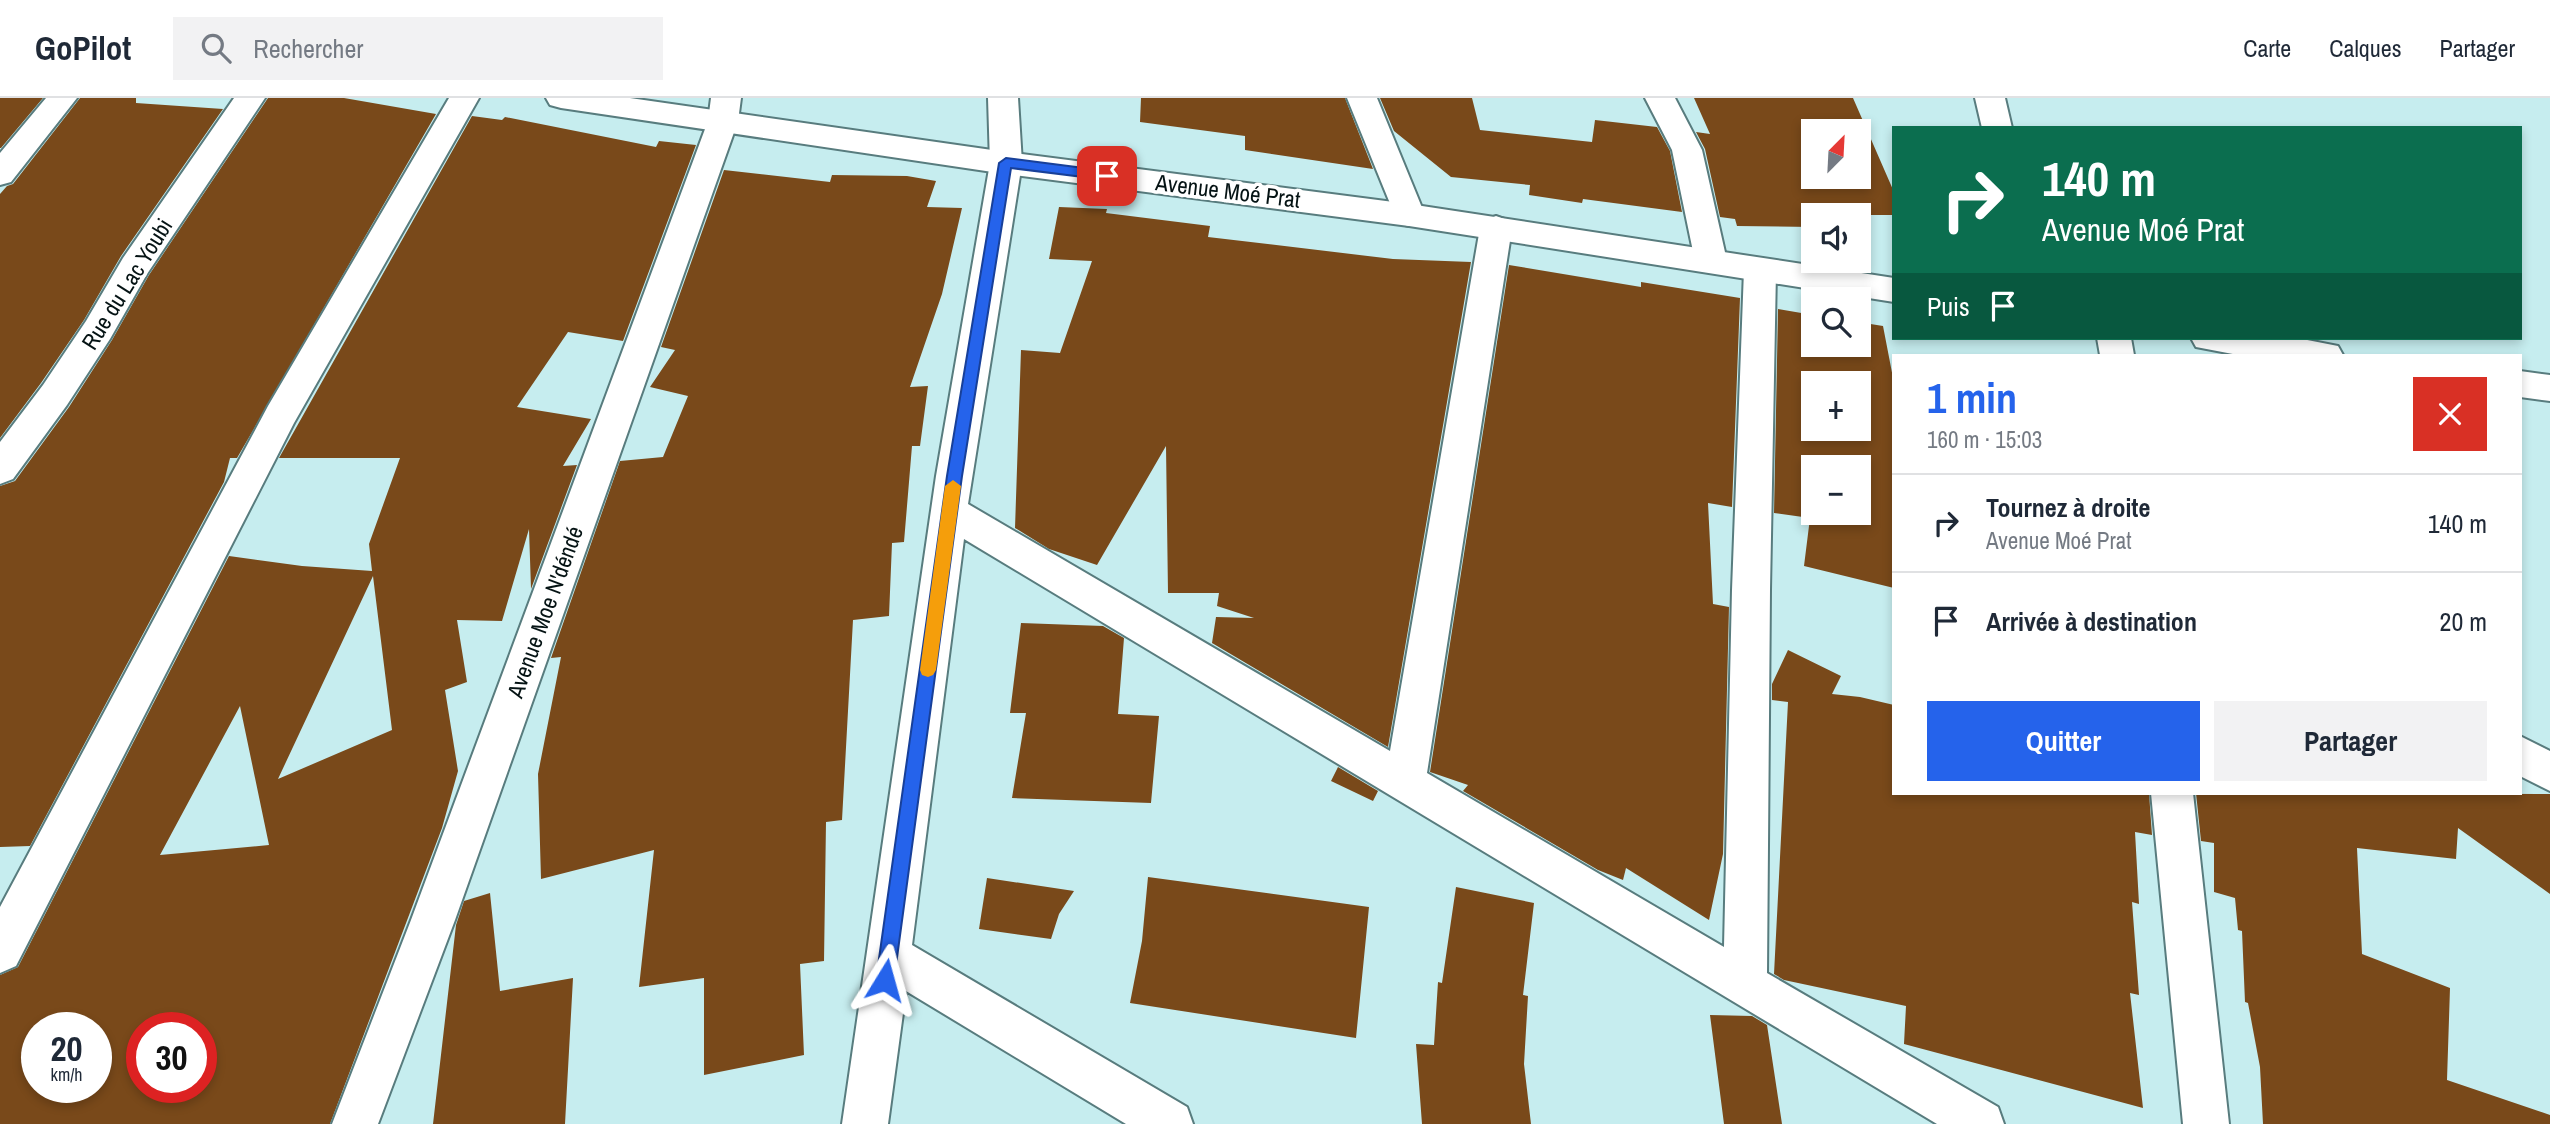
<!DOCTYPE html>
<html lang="fr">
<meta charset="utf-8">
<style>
:root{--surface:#fff;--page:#f2f2f3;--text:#1f2937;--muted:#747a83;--line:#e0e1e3;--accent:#2563eb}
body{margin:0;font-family:"Archivo Narrow",sans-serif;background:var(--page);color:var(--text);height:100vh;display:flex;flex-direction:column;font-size:26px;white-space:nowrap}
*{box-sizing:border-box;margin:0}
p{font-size:23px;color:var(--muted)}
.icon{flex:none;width:38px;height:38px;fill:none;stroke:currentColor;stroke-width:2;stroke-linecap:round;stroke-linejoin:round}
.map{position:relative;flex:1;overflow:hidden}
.side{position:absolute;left:1892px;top:256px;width:630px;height:441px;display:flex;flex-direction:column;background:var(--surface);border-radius:0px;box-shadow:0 4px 10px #0003}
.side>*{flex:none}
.guide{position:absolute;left:1892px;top:28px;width:630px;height:214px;border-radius:0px;box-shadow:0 4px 10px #0003;background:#0b6e4f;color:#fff;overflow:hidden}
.needle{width:46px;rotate:24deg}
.tools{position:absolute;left:1801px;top:21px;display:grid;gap:14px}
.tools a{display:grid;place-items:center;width:70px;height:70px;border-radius:0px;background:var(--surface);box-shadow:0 4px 10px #0003;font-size:35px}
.speed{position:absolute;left:21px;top:914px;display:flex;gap:14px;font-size:35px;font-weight:700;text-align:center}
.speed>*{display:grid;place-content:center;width:91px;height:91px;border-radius:50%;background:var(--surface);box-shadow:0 4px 10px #0003;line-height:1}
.speed small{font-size:18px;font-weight:400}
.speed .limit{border:10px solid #d22;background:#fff;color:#111}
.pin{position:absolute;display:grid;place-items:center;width:60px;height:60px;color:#fff;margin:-30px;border-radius:14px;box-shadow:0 4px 10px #0006}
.me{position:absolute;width:77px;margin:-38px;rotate:8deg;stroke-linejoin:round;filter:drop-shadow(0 0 5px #0008)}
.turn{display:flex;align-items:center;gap:24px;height:147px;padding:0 35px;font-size:32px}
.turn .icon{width:91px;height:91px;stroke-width:2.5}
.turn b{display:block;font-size:49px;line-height:60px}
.then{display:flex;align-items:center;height:66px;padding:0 35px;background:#0003;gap:14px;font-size:26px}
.round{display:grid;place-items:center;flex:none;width:74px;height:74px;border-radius:0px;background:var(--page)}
.summary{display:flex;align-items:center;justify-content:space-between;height:119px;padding:0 35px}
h1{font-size:42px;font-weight:800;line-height:52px;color:var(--accent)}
.action{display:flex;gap:14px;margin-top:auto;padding:14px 35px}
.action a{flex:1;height:80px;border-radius:0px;background:var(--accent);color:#fff;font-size:28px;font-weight:800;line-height:80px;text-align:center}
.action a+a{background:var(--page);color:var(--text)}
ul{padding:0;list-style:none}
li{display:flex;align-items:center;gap:21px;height:98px;padding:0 35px;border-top:2px solid var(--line)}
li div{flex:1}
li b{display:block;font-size:26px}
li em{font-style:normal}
header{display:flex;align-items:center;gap:42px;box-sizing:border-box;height:98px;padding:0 35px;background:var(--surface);border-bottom:2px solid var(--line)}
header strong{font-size:33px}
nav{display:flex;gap:38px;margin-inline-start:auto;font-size:24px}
.search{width:490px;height:63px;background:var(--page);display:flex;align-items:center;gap:18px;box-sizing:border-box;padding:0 24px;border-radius:0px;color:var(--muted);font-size:26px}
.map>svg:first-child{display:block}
</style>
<header>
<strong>GoPilot</strong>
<div class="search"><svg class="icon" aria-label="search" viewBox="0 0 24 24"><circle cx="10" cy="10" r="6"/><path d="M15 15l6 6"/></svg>Rechercher</div>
<nav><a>Carte</a><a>Calques</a><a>Partager</a></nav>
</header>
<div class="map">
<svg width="2550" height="1026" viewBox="0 0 2550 1026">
<rect width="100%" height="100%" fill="#c6edef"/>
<path fill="#79491a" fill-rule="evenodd" d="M 0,0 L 43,0 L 1,50 L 0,50 Z
M 80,0 L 136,0 L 136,5 L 223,11 L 121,158 L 84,222 L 41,285 L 0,340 L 0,96 L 7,88 L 13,86 Z
M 268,0 L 344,0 L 436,16 L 237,360 L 230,360 L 224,384 L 30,748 L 0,749 L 0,388 L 15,383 L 69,309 L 112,242 L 149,177 Z
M 1141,0 L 1345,0 L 1373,71 L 1245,52 L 1245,38 L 1140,24 Z
M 1380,0 L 1472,0 L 1480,32 L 1592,44 L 1595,22 L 1657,29 L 1670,53 L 1682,114 L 1583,101 L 1582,105 L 1529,97 L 1530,87 L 1451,79 L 1394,33 Z
M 1694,0 L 1853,0 L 1894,94 L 1894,117 L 1813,117 L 1813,129 L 1737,128 L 1735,121 L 1720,119 L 1705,51 L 1696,34 L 1710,36 ZM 1813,33 L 1858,33 L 1858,79 L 1813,79 Z
M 472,18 L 502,22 L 505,19 L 656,49 L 659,43 L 696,47 L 623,243 L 568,234 L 517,309 L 591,321 L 563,368 L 577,367 L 531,491 L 529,431 L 502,523 L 457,522 L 467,584 L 445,592 L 458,673 L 442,730 L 330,1026 L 0,1026 L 0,877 L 18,869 L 229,458 L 302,468 L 372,473 L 369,446 L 400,360 L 279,360 ZM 373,478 L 392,632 L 278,681 ZM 240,608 L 269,747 L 160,757 ZM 37,929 L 96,929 L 96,989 L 37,989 ZM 142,929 L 201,929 L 201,989 L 142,989 Z
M 724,72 L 830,84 L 832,77 L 907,78 L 936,83 L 927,109 L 962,110 L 942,196 L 910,289 L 928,288 L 920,348 L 912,348 L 904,444 L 892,445 L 889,518 L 853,522 L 842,722 L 826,724 L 824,863 L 800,866 L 804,957 L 704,977 L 704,880 L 639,889 L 654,752 L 541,781 L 538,676 L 561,559 L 551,560 L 620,363 L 663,359 L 688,298 L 650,289 L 675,252 L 661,249 Z
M 1059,109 L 1107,111 L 1106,115 L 1210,128 L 1208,139 L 1393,161 L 1471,164 L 1388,649 L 1212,545 L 1216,519 L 1254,520 L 1217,508 L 1219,495 L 1168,495 L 1166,348 L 1097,467 L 1049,451 L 1015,430 L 1021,252 L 1060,255 L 1092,163 L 1049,161 Z
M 1509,167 L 1641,189 L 1641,184 L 1740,200 L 1732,409 L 1708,405 L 1713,506 L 1729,509 L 1723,756 L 1709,822 L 1626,770 L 1623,782 L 1598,772 L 1463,693 L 1468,687 L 1430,674 Z
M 1778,211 L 1813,217 L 1813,247 L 1858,247 L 1858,224 L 1883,228 L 1894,285 L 1894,490 L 1804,468 L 1810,420 L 1774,415 ZM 1813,285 L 1858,285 L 1858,331 L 1813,331 ZM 1813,369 L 1858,369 L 1858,415 L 1813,415 Z
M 1021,525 L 1103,528 L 1124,540 L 1118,616 L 1159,618 L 1151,705 L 1012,700 L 1026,615 L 1010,615 Z
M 1788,552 L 1841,578 L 1832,596 L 1860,599 L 1894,607 L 1894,695 L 2149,695 L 2152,737 L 2135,734 L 2139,806 L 2132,804 L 2139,897 L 2130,895 L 2143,1010 L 1904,946 L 1906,908 L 1784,882 L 1774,876 L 1788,604 L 1772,602 L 1772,586 Z
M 1338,669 L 1378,693 L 1373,703 L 1331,683 Z
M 2196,695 L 2550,696 L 2550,796 L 2458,730 L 2456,761 L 2357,750 L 2362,856 L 2450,890 L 2447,982 L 2550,1017 L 2550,1026 L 2263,1026 L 2260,969 L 2248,905 L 2245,904 L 2242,833 L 2238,832 L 2235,800 L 2214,794 L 2214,745 L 2201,743 Z
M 1148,779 L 1369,809 L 1356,940 L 1130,905 L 1142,843 Z
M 987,780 L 1074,793 L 1059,816 L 1051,841 L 979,831 Z
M 1456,789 L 1534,805 L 1523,897 L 1528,898 L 1524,966 L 1531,1026 L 1422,1026 L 1416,946 L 1434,947 L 1438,884 L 1442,885 Z
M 490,795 L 500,893 L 573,880 L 565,1026 L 433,1026 L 456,827 L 464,803 Z
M 1710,917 L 1752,918 L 1767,927 L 1782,1026 L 1724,1026 Z"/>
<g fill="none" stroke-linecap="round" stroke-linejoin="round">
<g stroke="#587c7e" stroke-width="4">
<path id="street" d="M 46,0 L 77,0 L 11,84 L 0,87 L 0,55 Z
M 234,0 L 265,0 L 147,176 L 110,241 L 67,307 L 13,381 L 0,386 L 0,344 L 43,287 L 86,223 L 123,160 Z
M 449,0 L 479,0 L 294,325 L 16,868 L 0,875 L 0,809 L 268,308 Z
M 711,0 L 741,0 L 738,23 L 455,822 L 378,1026 L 332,1026 L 411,822 L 708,23 Z
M 988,0 L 1018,0 L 1022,65 L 968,406 L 1390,653 L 1480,130 L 1485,122 L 1496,118 L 1507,122 L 1512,130 L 1427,675 L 1724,849 L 1732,492 L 1744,172 L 1748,163 L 1760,160 L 1772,163 L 1776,172 L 1770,492 L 1767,875 L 1998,1009 L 2004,1026 L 1937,1026 L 964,441 L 912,847 L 1187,1009 L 1193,1026 L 1126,1026 L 906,893 L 888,1026 L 842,1026 L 936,378 L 990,65 Z
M 1347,0 L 1377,0 L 1425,117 L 1420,125 L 1409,128 L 1398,125 Z
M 1645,0 L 1675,0 L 1702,52 L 1727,163 L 1723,171 L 1711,175 L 1699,171 L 1695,163 L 1672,52 Z
M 1975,0 L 2005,0 L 2012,30 L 1982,30 Z
M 2097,240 L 2131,240 L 2134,257 L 2100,257 Z
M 2520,638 L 2550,653 L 2550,693 L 2520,678 Z
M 2151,695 L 2193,695 L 2229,1026 L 2183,1026 Z"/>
</g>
<g stroke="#587c7e" stroke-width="4">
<path id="secondary" d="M 546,0 L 630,0 L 1006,54 L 1409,106 L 1894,180 L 1894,204 L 1409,128 L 1006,76 L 561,10 L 550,7 Z
M 2191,240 L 2297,240 L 2338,248 L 2343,257 L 2238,257 L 2196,249 Z
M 2520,273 L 2550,277 L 2550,303 L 2520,299 Z"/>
</g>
<use href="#street" fill="#fff" fill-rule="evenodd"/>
<use href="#secondary" fill="#fff" fill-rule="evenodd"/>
</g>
<path fill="#2563eb" stroke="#184099" stroke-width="2" d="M 1006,60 L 1107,73 L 1113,78 L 1107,82 L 1011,70 L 962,378 L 894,882 L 891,889 L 885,891 L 878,889 L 876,882 L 947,378 L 999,65 Z"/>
<path fill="#f59e0b" d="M 953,382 L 961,388 L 936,572 L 933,577 L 928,579 L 922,577 L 920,572 L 945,388 Z"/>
<g text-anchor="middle" stroke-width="7" stroke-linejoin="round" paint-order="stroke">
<g font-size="23" fill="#051314" stroke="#fff">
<text transform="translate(1228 93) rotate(7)" y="8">Avenue Moé Prat</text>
<text transform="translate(127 186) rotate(-58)" y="8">Rue du Lac Youbi</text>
<text transform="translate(545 514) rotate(-70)" y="8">Avenue Moe N'déndé</text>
</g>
</g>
</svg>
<div class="tools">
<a><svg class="needle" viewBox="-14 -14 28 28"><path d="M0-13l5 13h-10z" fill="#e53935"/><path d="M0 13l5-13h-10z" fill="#747a83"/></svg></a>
<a><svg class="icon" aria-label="sound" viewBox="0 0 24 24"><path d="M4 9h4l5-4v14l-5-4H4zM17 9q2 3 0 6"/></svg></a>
<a><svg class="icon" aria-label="search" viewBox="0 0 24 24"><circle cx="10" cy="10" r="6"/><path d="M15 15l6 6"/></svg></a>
<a>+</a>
<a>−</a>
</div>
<div class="speed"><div>20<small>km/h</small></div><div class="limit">30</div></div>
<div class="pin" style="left:1107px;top:78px;background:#d93025"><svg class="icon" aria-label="arrive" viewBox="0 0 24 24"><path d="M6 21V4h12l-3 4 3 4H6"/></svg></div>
<svg class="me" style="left:885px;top:882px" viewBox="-20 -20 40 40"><path d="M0-17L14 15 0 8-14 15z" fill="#2563eb" stroke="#fff" stroke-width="4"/></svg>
<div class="guide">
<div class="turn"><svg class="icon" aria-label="right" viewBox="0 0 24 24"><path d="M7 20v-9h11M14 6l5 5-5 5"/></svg><div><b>140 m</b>Avenue Moé Prat</div></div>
<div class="then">Puis<svg class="icon" aria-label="arrive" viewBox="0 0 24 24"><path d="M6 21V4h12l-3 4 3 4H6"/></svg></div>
</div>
<section class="side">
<div class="summary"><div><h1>1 min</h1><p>160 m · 15:03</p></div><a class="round" style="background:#d93025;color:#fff"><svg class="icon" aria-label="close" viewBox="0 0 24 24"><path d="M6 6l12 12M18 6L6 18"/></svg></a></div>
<ul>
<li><svg class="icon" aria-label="right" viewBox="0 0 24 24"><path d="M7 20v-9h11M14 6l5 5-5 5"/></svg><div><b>Tournez à droite</b><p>Avenue Moé Prat</p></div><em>140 m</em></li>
<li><svg class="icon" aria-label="arrive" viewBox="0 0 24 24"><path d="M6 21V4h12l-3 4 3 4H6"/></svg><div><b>Arrivée à destination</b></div><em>20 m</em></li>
</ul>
<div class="action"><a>Quitter</a><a>Partager</a></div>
</section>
</div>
